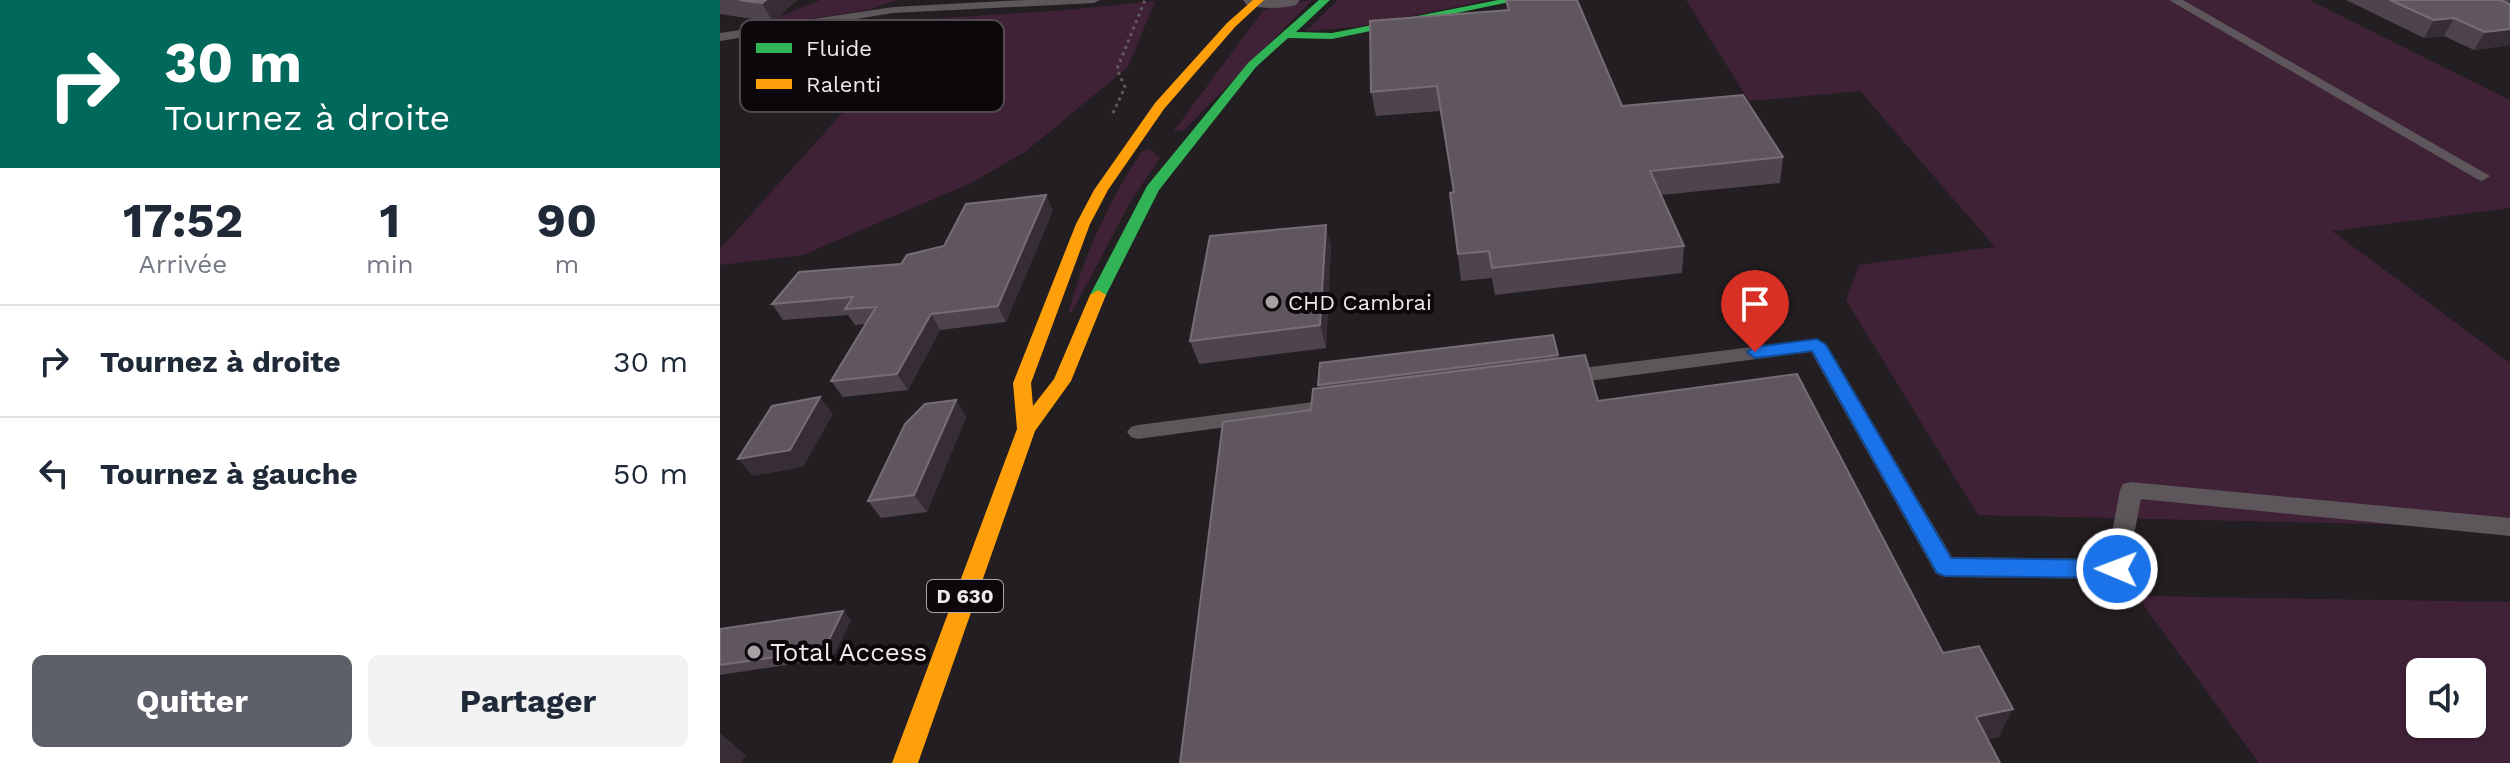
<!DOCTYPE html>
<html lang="fr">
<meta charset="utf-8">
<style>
:root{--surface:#fff;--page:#f2f2f3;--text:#1f2937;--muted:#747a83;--line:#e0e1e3;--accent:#5d5f69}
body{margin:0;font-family:"Work Sans",sans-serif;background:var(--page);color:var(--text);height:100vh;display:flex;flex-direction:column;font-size:30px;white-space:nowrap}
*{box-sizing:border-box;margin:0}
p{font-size:26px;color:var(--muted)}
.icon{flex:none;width:44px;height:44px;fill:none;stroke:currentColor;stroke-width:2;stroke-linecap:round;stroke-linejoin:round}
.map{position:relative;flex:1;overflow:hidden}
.details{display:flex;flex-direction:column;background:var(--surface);width:720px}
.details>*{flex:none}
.banner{background:#00695c;color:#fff;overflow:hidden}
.buttons{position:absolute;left:1686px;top:658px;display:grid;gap:16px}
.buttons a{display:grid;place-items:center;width:80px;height:80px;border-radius:12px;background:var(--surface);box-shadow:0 2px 6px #0004;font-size:40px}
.pin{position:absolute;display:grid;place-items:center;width:68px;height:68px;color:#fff;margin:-82px -34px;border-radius:50% 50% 50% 0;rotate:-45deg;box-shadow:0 0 8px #0007}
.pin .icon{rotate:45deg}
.me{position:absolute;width:88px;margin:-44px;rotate:271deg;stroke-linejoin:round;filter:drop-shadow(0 0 6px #0008)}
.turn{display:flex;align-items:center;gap:28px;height:168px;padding:0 32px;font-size:36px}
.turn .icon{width:104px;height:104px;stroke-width:2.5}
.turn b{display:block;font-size:56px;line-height:68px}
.eta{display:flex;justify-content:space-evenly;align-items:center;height:136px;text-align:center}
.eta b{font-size:48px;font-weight:700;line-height:56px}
.action{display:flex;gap:16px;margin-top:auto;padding:16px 32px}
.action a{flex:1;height:92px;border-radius:12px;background:var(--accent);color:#fff;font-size:32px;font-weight:700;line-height:92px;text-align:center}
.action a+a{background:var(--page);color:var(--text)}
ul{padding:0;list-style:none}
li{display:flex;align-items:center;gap:24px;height:112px;padding:0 32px;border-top:2px solid var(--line)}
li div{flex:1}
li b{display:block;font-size:30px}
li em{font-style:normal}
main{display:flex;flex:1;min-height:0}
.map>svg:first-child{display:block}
</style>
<main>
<section class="details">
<div class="banner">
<div class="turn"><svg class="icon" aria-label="right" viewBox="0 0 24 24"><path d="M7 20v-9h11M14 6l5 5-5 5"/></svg><div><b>30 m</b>Tournez à droite</div></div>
</div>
<div class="eta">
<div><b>17:52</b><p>Arrivée</p></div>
<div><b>1</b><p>min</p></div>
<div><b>90</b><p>m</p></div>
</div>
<ul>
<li><svg class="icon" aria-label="right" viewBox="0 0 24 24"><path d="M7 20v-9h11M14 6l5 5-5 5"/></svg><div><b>Tournez à droite</b></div><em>30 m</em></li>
<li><svg class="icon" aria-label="left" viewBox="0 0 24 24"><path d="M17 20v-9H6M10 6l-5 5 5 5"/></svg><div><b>Tournez à gauche</b></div><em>50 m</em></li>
</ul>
<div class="action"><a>Quitter</a><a>Partager</a></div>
</section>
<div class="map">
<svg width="1790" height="763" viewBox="0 0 1790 763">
<rect width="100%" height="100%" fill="#231e22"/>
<path fill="#402237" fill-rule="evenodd" d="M 100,0 L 177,0 L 151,9 L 30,29 Z
M 592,0 L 464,130 L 453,132 L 543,11 L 555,6 Z
M 618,0 L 769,0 L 636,27 L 586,31 Z
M 966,0 L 1589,0 L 1790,100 L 1790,208 L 1612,231 L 1790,363 L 1790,527 L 1258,515 L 1126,300 L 1139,265 L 1275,247 L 1140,91 L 1029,101 Z
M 435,1 L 408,67 L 305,152 L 249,184 L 83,255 L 0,265 L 0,249 L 207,19 L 348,10 Z
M 429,149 L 440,158 L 413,197 L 352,312 L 348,313 C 365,254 388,202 422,151 Z
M 1417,596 L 1790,602 L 1790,763 L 1539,763 ZM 1700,672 L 1752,672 L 1752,724 L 1700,724 Z"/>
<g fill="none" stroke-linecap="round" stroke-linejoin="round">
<path stroke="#5f5a5e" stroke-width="3" stroke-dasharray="3 4" stroke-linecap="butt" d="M 393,113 L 405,87 L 397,69 L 425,0"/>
<path fill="#5d565b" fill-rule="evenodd" d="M 305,0 L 380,0 L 374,3 L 173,13 L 0,41 L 0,33 L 173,7 Z
M 1449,0 L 1463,0 L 1770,176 L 1762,181 L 1757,179 Z
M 1097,339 L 1107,345 L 1232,557 L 1387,559 L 1400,490 L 1403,484 L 1411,482 L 1790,518 L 1790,536 L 1421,499 L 1406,576 L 1397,579 L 1225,577 L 1216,574 L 1091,352 L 846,384 L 836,377 L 846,370 Z
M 616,399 L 623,401 L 626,406 L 623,411 L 418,439 L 411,437 L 407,432 L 411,427 L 418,425 Z"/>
<path fill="#5d565b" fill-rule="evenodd" d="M 523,0 L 580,0 L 576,5 C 561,9 542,9 527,5 Z"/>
<path fill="#30b455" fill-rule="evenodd" d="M 599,0 L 610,0 L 576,32 L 612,33 L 778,0 L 799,0 L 612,39 L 568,38 L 536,67 L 439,190 L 386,295 L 384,298 L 372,298 L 370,295 L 427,186 L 528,63 Z"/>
<path fill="#ff9f0a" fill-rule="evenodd" d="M 533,0 L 544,0 L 515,27 L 444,109 L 388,190 L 370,224 L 311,383 L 313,406 L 334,379 L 370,295 L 378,290 L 386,295 L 351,381 L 315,431 L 198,763 L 172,763 L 297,429 L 293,383 L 356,224 L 374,190 L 435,103 L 507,23 Z"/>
</g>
<path fill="#4f444c" d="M 0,0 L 77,0 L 53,22 L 0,14 Z
M 786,0 L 902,106 L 1063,157 L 1060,183 L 941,195 L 964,246 L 962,273 L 775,295 L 772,278 L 741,281 L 730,193 L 733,192 L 720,111 L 656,116 L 651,92 L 787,11 Z
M 1626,0 L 1790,0 L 1787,3 L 1790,4 L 1790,45 L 1754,50 L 1724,36 L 1704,38 Z
M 333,210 L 286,322 L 220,330 L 188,390 L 123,397 L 111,381 L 145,324 L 135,325 L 128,315 L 63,320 L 52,304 L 181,264 L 224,246 Z
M 611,247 L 606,348 L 479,364 L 470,341 Z
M 838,355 L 838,359 L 878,401 L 1223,653 L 1279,737 L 1268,739 L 591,410 L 599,388 L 598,385 Z
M 236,400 L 246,417 L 207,512 L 161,518 L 148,501 Z
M 123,611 L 131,620 L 112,658 L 0,675 L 0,629 Z"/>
<path fill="#362e34" d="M 46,0 L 77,0 L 53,22 L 42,3 Z
M 1734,18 L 1724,36 L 1704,38 L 1714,20 Z
M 1790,29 L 1790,45 L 1754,50 L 1765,32 Z
M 326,195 L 333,210 L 286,322 L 278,306 Z
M 606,225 L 611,247 L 606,348 L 600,325 Z
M 211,314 L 220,330 L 188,390 L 177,374 Z
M 100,397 L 113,414 L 83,467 L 33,476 L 18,459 Z
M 236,400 L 246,417 L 207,512 L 194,495 Z
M 123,611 L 131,620 L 112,658 L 104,650 Z
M 1293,709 L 1279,737 L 1243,745 L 1256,717 Z
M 0,733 L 26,755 L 21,763 L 0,763 Z"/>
<path fill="#60565d" stroke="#776d74" stroke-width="2" d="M 19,0 L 46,0 L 42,3 Z
M 786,0 L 857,0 L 902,106 L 1023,95 L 1063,157 L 930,171 L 964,246 L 772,268 L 769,251 L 738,254 L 730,193 L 734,192 L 717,86 L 651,92 L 650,21 L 789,10 Z
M 1670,0 L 1780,0 L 1790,4 L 1790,29 L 1765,32 L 1734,18 L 1714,20 Z
M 326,195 L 278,306 L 211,314 L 177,374 L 111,381 L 156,307 L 125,309 L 133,297 L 52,304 L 79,272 L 181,264 L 187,255 L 224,246 L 246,204 Z
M 606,225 L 600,325 L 470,341 L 490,236 Z
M 833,335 L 838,355 L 598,385 L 600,363 Z
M 865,355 L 878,401 L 1077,374 L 1223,653 L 1259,646 L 1293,709 L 1256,717 L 1280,763 L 460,763 L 503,422 L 591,410 L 593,389 Z
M 100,397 L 70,450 L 18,459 L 52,406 Z
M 236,400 L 194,495 L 148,501 L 185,424 L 205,404 Z
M 123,611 L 104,650 L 0,665 L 0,629 Z"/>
<path fill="#1a73e8" stroke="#114b97" stroke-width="2" d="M 1097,339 L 1106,345 L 1231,558 L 1397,560 L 1405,562 L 1408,569 L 1405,575 L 1397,578 L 1225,576 L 1217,573 L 1092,351 L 1035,358 L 1027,352 L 1035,347 Z"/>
<g fill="#a8a1a6" stroke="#0c070a" stroke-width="3">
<circle cx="552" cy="302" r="8"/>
<circle cx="34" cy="652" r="8"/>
</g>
<g text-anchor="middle" stroke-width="8" stroke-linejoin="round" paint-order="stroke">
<rect fill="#0c070a" stroke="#aca4a9" stroke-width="2" x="207" y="580" width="76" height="32" rx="6"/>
<g font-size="20" font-weight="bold" fill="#f0e8ed">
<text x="245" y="603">D 630</text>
</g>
<g font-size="22" fill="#f0e8ed" stroke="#0c070a" text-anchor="start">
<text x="568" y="310">CHD Cambrai</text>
</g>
<g font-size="26" fill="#f0e8ed" stroke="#0c070a" text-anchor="start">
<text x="50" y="661">Total Access</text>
</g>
</g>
<rect x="20" y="20" width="264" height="92" rx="12" fill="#0c070a" stroke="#504a4e" stroke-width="2"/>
<rect x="36" y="43" width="36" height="10" fill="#30b455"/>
<rect x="36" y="79" width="36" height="10" fill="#ff9f0a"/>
<g font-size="22" fill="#f0e8ed">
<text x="86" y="56">Fluide</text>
<text x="86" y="92">Ralenti</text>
</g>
</svg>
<div class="buttons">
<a><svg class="icon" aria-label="sound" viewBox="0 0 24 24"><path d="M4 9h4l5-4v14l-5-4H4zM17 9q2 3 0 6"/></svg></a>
</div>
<div class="pin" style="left:1035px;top:352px;background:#d93025"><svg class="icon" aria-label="arrive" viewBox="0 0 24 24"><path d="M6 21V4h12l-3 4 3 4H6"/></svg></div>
<svg class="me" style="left:1397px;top:569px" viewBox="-20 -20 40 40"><circle r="17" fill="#1a73e8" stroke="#fff" stroke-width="3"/><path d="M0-11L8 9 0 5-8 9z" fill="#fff"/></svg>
</div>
</main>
